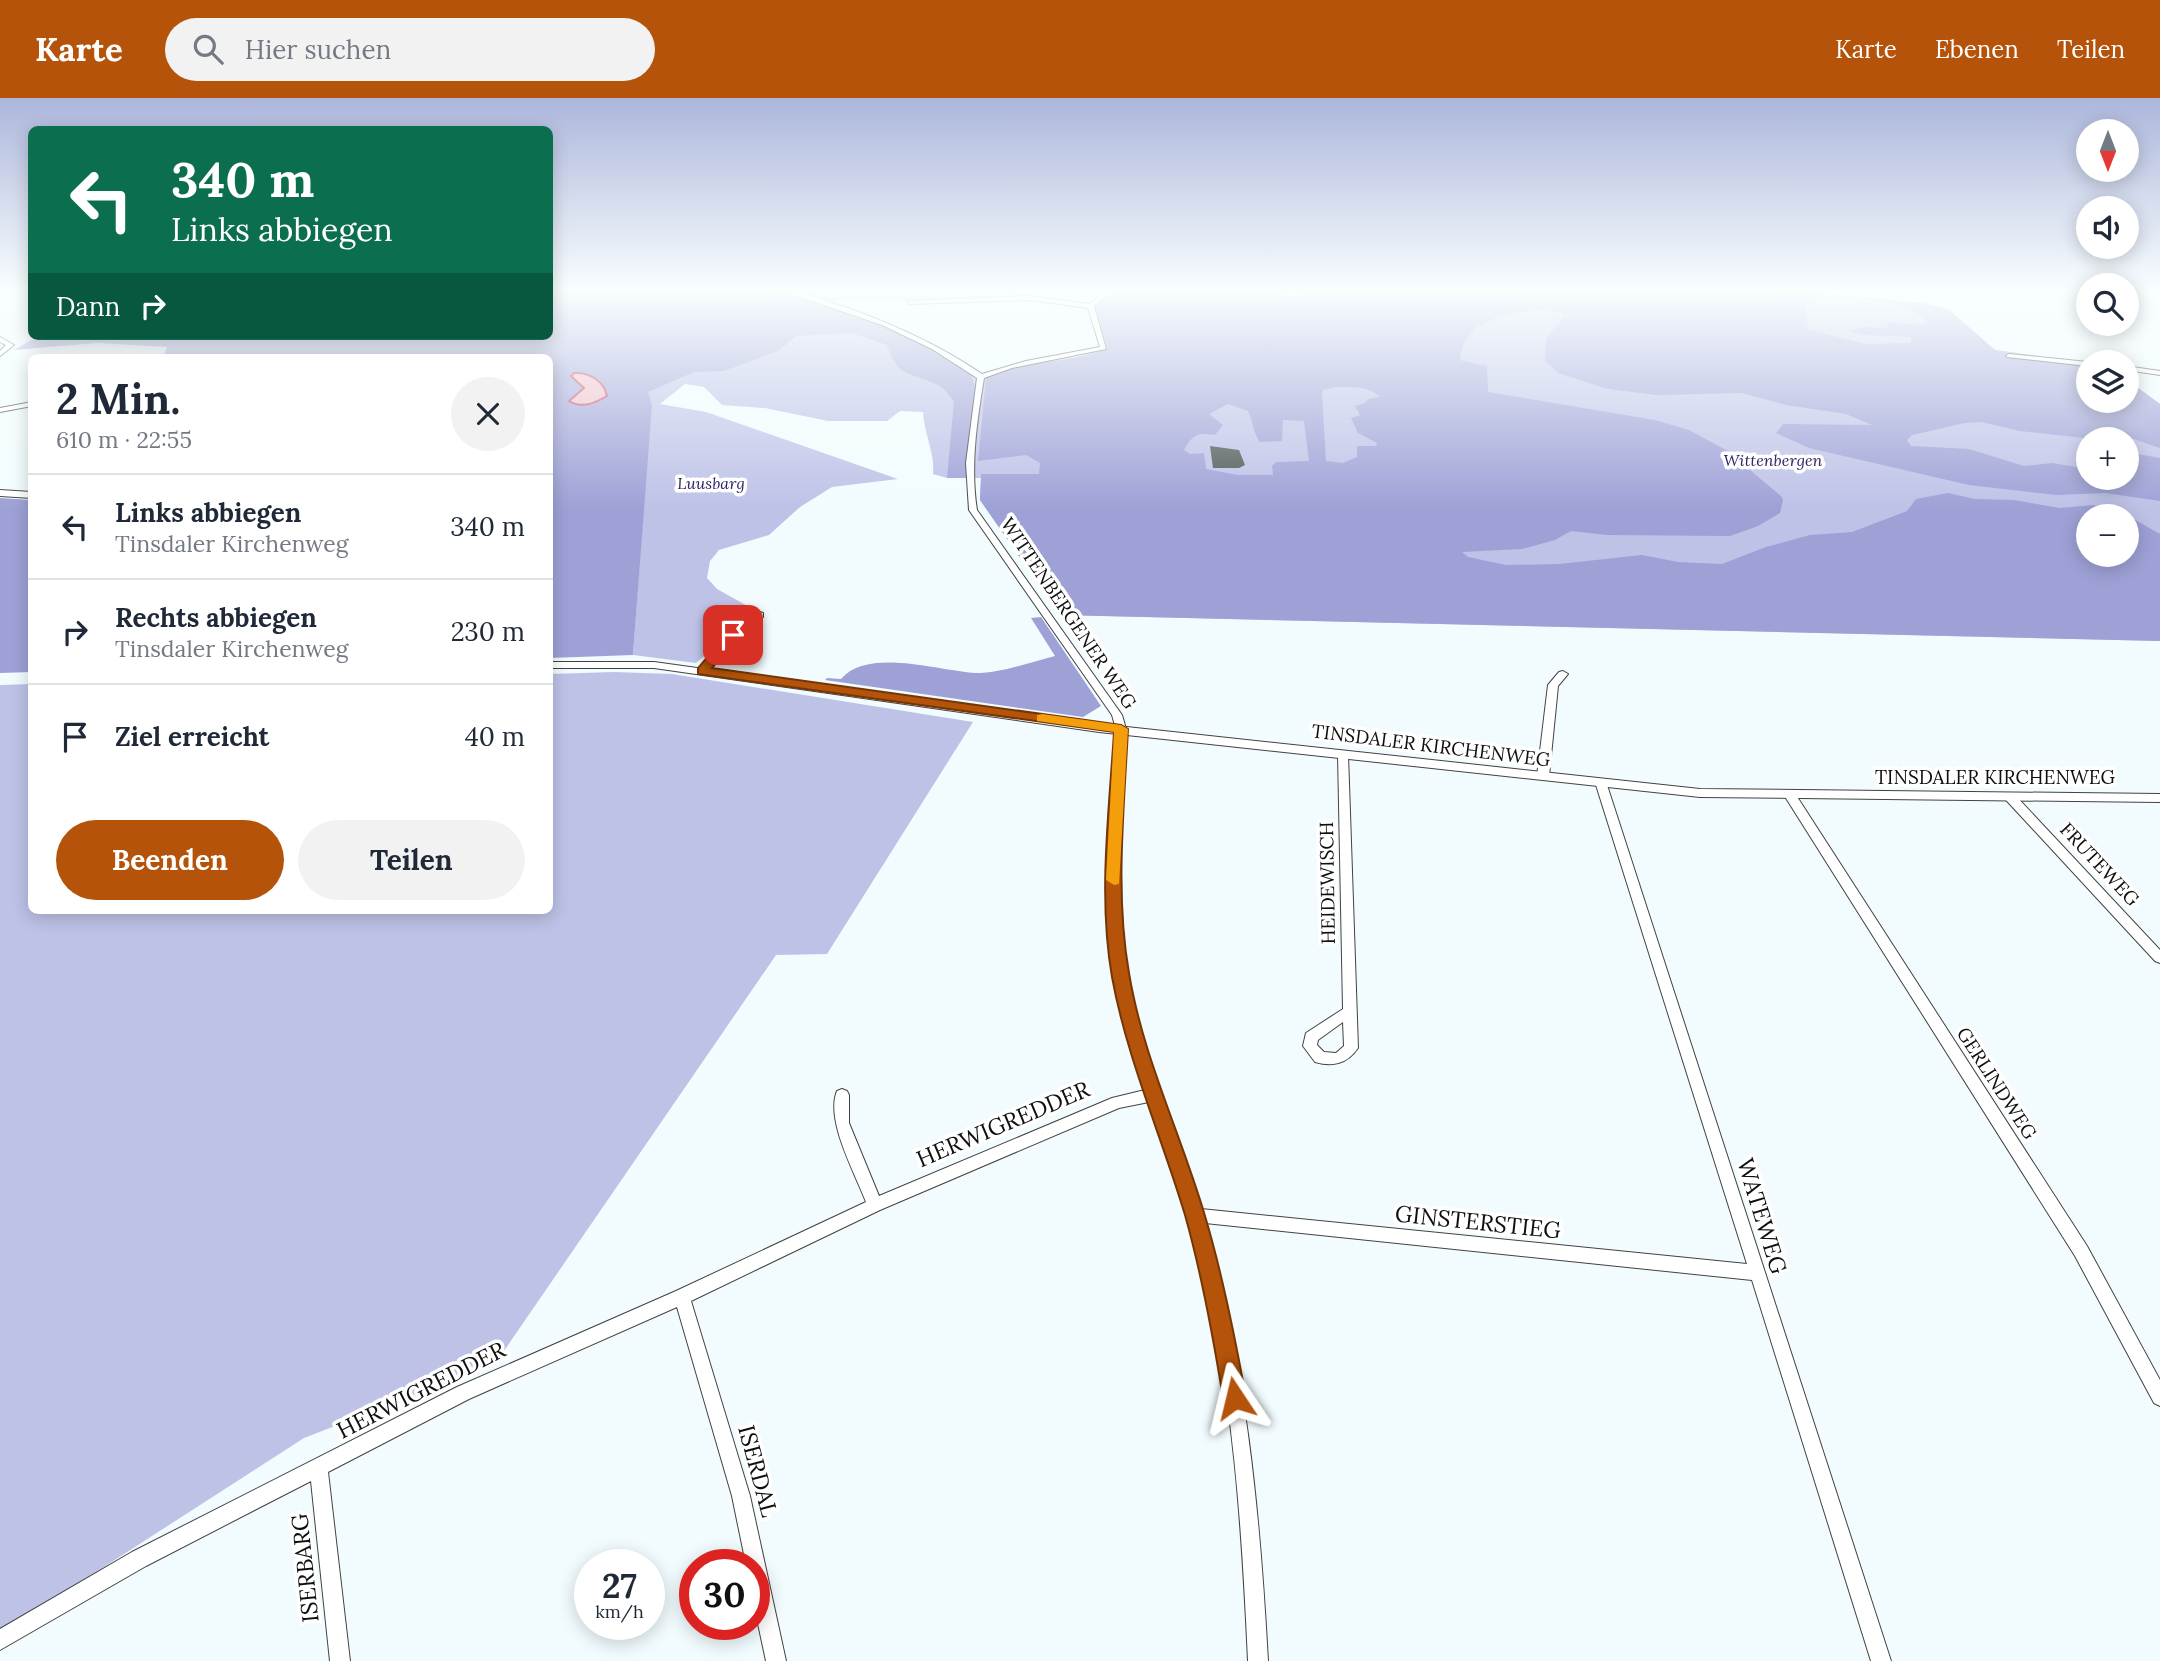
<!DOCTYPE html>
<html lang="de">
<meta charset="utf-8">
<style>
:root{--surface:#fff;--page:#f2f2f3;--text:#1f2937;--muted:#747a83;--line:#e0e1e3;--accent:#b45309}
body{margin:0;font-family:Lora,serif;background:var(--page);color:var(--text);height:100vh;display:flex;flex-direction:column;font-size:26px;white-space:nowrap}
*{box-sizing:border-box;margin:0}
p{font-size:23px;color:var(--muted)}
.icon{flex:none;width:38px;height:38px;fill:none;stroke:currentColor;stroke-width:2;stroke-linecap:round;stroke-linejoin:round}
.map{position:relative;flex:1;overflow:hidden}
.drawer{position:absolute;left:28px;top:256px;width:525px;height:560px;display:flex;flex-direction:column;background:var(--surface);border-radius:10px;box-shadow:0 4px 18px #0003}
.drawer>*{flex:none}
.banner{position:absolute;left:28px;top:28px;width:525px;height:214px;border-radius:10px;box-shadow:0 4px 18px #0003;background:#0b6e4f;color:#fff;overflow:hidden}
.needle{width:46px;rotate:180deg}
.fabs{position:absolute;left:2076px;top:21px;display:grid;gap:14px}
.fabs a{display:grid;place-items:center;width:63px;height:63px;border-radius:50%;background:var(--surface);box-shadow:0 4px 18px #0003;font-size:35px}
.speed{position:absolute;left:574px;top:1451px;display:flex;gap:14px;font-size:35px;font-weight:700;text-align:center}
.speed>*{display:grid;place-content:center;width:91px;height:91px;border-radius:50%;background:var(--surface);box-shadow:0 4px 18px #0003;line-height:1}
.speed small{font-size:18px;font-weight:400}
.speed .limit{border:10px solid #d22;background:#fff;color:#111}
.pin{position:absolute;display:grid;place-items:center;width:60px;height:60px;color:#fff;margin:-30px;border-radius:14px;box-shadow:0 4px 10px #0006}
.me{position:absolute;width:77px;margin:-38px;rotate:350deg;stroke-linejoin:round;filter:drop-shadow(0 0 5px #0008)}
.turn{display:flex;align-items:center;gap:24px;height:147px;padding:0 28px;font-size:32px}
.turn .icon{width:91px;height:91px;stroke-width:2.5}
.turn b{display:block;font-size:49px;line-height:60px}
.then{display:flex;align-items:center;height:66px;padding:0 28px;background:#0003;gap:14px;font-size:26px}
.round{display:grid;place-items:center;flex:none;width:74px;height:74px;border-radius:37px;background:var(--page)}
.headline{display:flex;align-items:center;justify-content:space-between;height:119px;padding:0 28px}
h1{font-size:42px;font-weight:700;line-height:52px}
.cta{display:flex;gap:14px;margin-top:auto;padding:14px 28px}
.cta a{flex:1;height:80px;border-radius:42px;background:var(--accent);color:#fff;font-size:28px;font-weight:700;line-height:80px;text-align:center}
.cta a+a{background:var(--page);color:var(--text)}
ul{padding:0;list-style:none}
li{display:flex;align-items:center;gap:21px;height:105px;padding:0 28px;border-top:2px solid var(--line)}
li div{flex:1}
li b{display:block;font-size:26px}
li em{font-style:normal}
header{display:flex;align-items:center;gap:42px;box-sizing:border-box;height:98px;padding:0 35px;background:var(--accent);color:#fff}
header strong{font-size:33px}
nav{display:flex;gap:38px;margin-inline-start:auto;font-size:24px}
.search{width:490px;height:63px;background:var(--page);display:flex;align-items:center;gap:18px;box-sizing:border-box;padding:0 24px;border-radius:38px;color:var(--muted);font-size:26px}
.map>svg:first-child{display:block}
</style>
<header>
<strong>Karte</strong>
<div class="search"><svg class="icon" aria-label="search" viewBox="0 0 24 24"><circle cx="10" cy="10" r="6"/><path d="M15 15l6 6"/></svg>Hier suchen</div>
<nav><a>Karte</a><a>Ebenen</a><a>Teilen</a></nav>
</header>
<div class="map">
<svg width="2160" height="1563" viewBox="0 0 2160 1563">
<rect width="100%" height="100%" fill="#f2fcfe"/>
<path fill="#bec2e7" fill-rule="evenodd" d="M 613,191 L 1014,191 L 1023,197 L 919,203 L 821,203 L 984,280 C 1022,260 1067,267 1106,249 L 1093,207 L 1116,191 L 1783,191 L 1923,205 L 1948,211 L 1995,252 L 2088,265 L 2088,303 L 2126,303 L 2126,281 L 2160,306 L 2160,543 L 1060,517 L 980,402 L 981,380 L 947,380 L 933,376 C 935,354 924,336 923,314 L 900,313 L 887,323 L 828,323 L 765,310 L 722,307 L 704,289 L 685,286 L 660,306 L 706,314 L 898,381 L 832,389 L 800,409 L 769,437 L 719,452 L 710,463 L 707,480 L 717,491 L 751,510 L 748,514 L 751,518 L 696,565 L 633,557 L 651,307 ZM 2088,341 L 2126,341 L 2126,380 L 2088,380 ZM 2088,418 L 2126,418 L 2126,457 L 2088,457 Z
M 614,574 L 672,576 L 973,624 L 827,856 L 776,857 L 495,1266 L 304,1340 L 0,1536 L 0,587 L 31,586 L 32,812 L 550,812 L 550,576 Z"/>
<path fill="#9ea1d6" fill-rule="evenodd" d="M 550,191 L 771,191 L 863,217 L 954,262 L 972,277 L 975,292 L 967,380 L 947,380 L 954,303 C 949,298 945,290 938,287 C 911,274 898,281 887,247 L 852,235 L 796,238 L 778,253 L 724,273 L 694,274 L 648,294 L 652,307 L 633,557 L 550,560 L 550,259 L 163,259 L 167,249 L 97,245 L 14,252 L 31,242 L 53,238 L 550,238 Z
M 1118,191 L 1280,191 L 1284,197 L 1295,201 L 1306,191 L 1783,191 L 1923,205 L 1948,211 L 1995,252 L 2088,265 L 2088,303 L 2126,303 L 2126,281 L 2160,306 L 2160,350 L 2125,338 L 2084,340 L 2020,333 L 1981,324 L 1965,325 L 1912,337 L 1907,342 L 1911,348 L 1969,351 L 2024,368 L 2052,365 L 2082,370 L 2088,367 L 2088,380 L 2126,380 L 2126,354 L 2160,360 L 2160,403 L 2105,395 L 2056,397 L 1969,387 L 1809,350 L 1776,335 L 1783,326 L 1872,327 L 1846,316 L 1786,307 L 1742,295 L 1657,297 L 1608,291 L 1558,275 L 1545,263 L 1546,241 L 1565,217 C 1545,206 1492,216 1474,232 C 1465,240 1461,251 1460,262 L 1487,268 L 1488,294 L 1655,322 L 1689,332 L 1726,352 L 1781,398 L 1783,402 L 1780,415 L 1758,428 L 1730,438 L 1607,437 L 1571,433 L 1555,442 L 1522,451 L 1462,454 L 1468,459 L 1506,467 L 1559,466 L 1642,457 L 1678,464 L 1722,466 L 1766,449 L 1810,437 L 1852,434 L 1907,413 L 1916,401 L 1948,395 L 1975,401 L 2014,402 L 2060,410 L 2093,407 L 2130,419 L 2160,436 L 2160,543 L 1060,517 L 980,402 L 981,376 L 1039,376 L 1040,365 L 1026,357 L 978,363 L 986,280 C 1024,261 1069,267 1108,250 L 1094,208 ZM 1821,200 C 1848,201 1912,200 1927,224 L 1922,227 L 1886,224 L 1889,230 L 1866,229 L 1848,233 C 1869,241 1890,235 1911,240 L 1911,245 L 1865,246 L 1803,230 L 1809,228 L 1805,215 L 1808,206 ZM 1335,289 C 1351,289 1368,287 1380,299 L 1368,301 L 1365,305 L 1355,308 L 1360,317 L 1351,320 L 1358,335 L 1377,345 L 1376,348 L 1357,348 L 1357,359 L 1343,365 L 1326,363 L 1322,296 L 1323,292 ZM 1228,306 L 1248,313 C 1254,323 1251,331 1260,344 L 1282,343 L 1283,322 L 1304,323 L 1309,363 L 1276,364 L 1272,368 L 1273,377 L 1238,377 L 1206,371 L 1204,355 L 1190,356 L 1184,352 C 1192,337 1198,334 1215,337 L 1223,327 L 1209,316 ZM 2088,418 L 2126,418 L 2126,457 L 2088,457 Z
M 0,400 L 31,402 L 31,574 L 0,575 Z
M 1041,519 L 1101,608 L 1083,619 L 825,582 L 827,580 L 841,581 C 868,549 939,573 976,575 C 1001,575 1031,564 1055,558 L 1031,520 Z"/>
<path fill="#f2bac7" stroke="#c4475f" stroke-width="2" d="M 574,275 C 589,274 604,283 607,298 C 595,305 582,311 569,303 L 584,290 L 571,278 Z"/>
<path fill="#4c5755" d="M 1210,348 L 1239,352 L 1245,367 L 1239,370 L 1213,370 Z"/>
<g fill="none" stroke-linecap="round" stroke-linejoin="round">
<g stroke="#424242" stroke-width="2">
<path id="minor" d="M 777,191 C 792,190 809,197 824,202 C 880,220 933,243 982,276 L 1026,263 L 1100,249 L 1088,210 L 1030,202 L 910,206 L 907,204 L 908,203 L 1030,198 L 1090,206 L 1108,191 L 1114,191 L 1094,208 L 1106,251 L 1012,270 L 984,280 C 977,323 970,368 977,412 L 1122,617 L 1126,631 C 1122,713 1114,794 1127,876 C 1141,957 1175,1033 1201,1111 L 1747,1166 L 1596,687 L 1602,683 L 1606,684 L 1891,1563 L 1871,1563 L 1752,1182 L 1205,1125 C 1246,1269 1260,1415 1268,1563 L 1248,1563 C 1242,1432 1234,1300 1202,1171 C 1188,1114 1168,1059 1149,1004 L 1119,1010 L 880,1112 L 691,1203 L 750,1398 L 786,1563 L 766,1563 L 754,1507 L 754,1466 L 746,1466 L 732,1398 L 677,1209 L 469,1301 L 328,1374 L 350,1563 L 330,1563 L 311,1383 L 146,1468 L 0,1552 L 0,1531 L 132,1454 L 457,1289 L 676,1193 L 866,1104 C 855,1075 825,1022 837,993 L 842,991 L 847,993 L 849,997 L 849,1025 L 879,1098 L 1112,1000 L 1145,992 C 1126,936 1112,879 1108,819 C 1103,757 1111,693 1116,631 L 1112,617 L 969,412 L 966,365 L 977,280 L 932,251 L 882,227 Z
M 0,239 L 14,247 L 0,258 L 0,253 L 6,247 L 0,244 Z
M 2009,256 L 2088,264 L 2089,264 L 2088,264 L 2088,268 L 2007,259 L 2006,258 Z
M 2126,268 L 2160,273 L 2160,277 L 2126,272 Z
M 32,304 L 32,308 L 0,314 L 0,310 Z
M 760,514 L 763,515 L 763,519 L 736,539 L 707,575 L 699,575 L 699,571 L 730,535 Z
M 1563,573 L 1568,576 L 1558,588 L 1549,678 L 1543,682 L 1537,678 L 1548,587 L 1559,574 Z
M 1343,653 L 1348,656 L 1358,950 C 1347,966 1333,969 1315,964 L 1303,948 L 1306,935 L 1343,911 L 1338,656 ZM 1343,924 L 1344,948 L 1336,955 L 1324,954 L 1317,947 L 1318,942 Z
M 1790,693 L 1794,694 L 2087,1148 L 2160,1282 L 2160,1308 L 2154,1305 L 2075,1158 L 1784,697 Z
M 2010,695 L 2014,696 L 2160,852 L 2160,865 L 2155,863 L 2006,702 L 2004,699 L 2006,696 Z"/>
</g>
<g stroke="#424242" stroke-width="2">
<path id="tertiary" d="M 0,392 L 32,394 L 32,400 L 0,398 Z
M 550,564 L 654,564 L 1099,626 L 1700,691 L 2160,696 L 2160,704 L 1700,699 L 1099,634 L 654,570 L 550,570 Z"/>
</g>
<use href="#minor" fill="#fff" fill-rule="evenodd"/>
<use href="#tertiary" fill="#fff" fill-rule="evenodd"/>
</g>
<linearGradient id="sky" x2="0" y2="1"><stop stop-color="#acb6db"/><stop offset="0.47" stop-color="#f9feff"/><stop offset="1" stop-color="#f9feff" stop-opacity="0"/></linearGradient>
<rect width="2160" height="410" fill="url(#sky)"/>
<path fill="#b45309" stroke="#753606" stroke-width="2" d="M 733,533 L 739,537 L 712,570 L 1121,627 L 1128,631 C 1124,712 1115,795 1129,875 C 1143,960 1181,1036 1205,1118 C 1223,1178 1235,1239 1246,1300 L 1243,1308 L 1235,1311 L 1227,1308 L 1223,1300 C 1213,1238 1202,1177 1185,1117 C 1161,1037 1127,961 1112,879 C 1098,799 1109,715 1114,634 L 698,576 L 698,570 L 728,535 Z"/>
<path fill="#f59e0b" d="M 1042,616 L 1121,627 L 1128,631 L 1119,786 L 1114,787 L 1106,782 L 1114,634 L 1037,623 L 1037,617 Z"/>
<g text-anchor="middle" stroke-width="7" stroke-linejoin="round" paint-order="stroke">
<g font-size="16" font-style="italic" fill="#302363" stroke="#fff">
<text x="1773" y="368">Wittenbergen</text>
<text x="711" y="391">Luusbarg</text>
</g>
<g font-size="19" fill="#0f0f0f" stroke="#fff">
<text transform="translate(1069 515) rotate(56)" y="7">WITTENBERGENER WEG</text>
<text transform="translate(1431 647) rotate(7)" y="7">TINSDALER KIRCHENWEG</text>
<text x="1995" y="686">TINSDALER KIRCHENWEG</text>
<text transform="translate(2100 766) rotate(47)" y="7">FRUTEWEG</text>
<text transform="translate(1327 785) rotate(-91)" y="7">HEIDEWISCH</text>
<text transform="translate(1997 985) rotate(57)" y="7">GERLINDWEG</text>
</g>
<g font-size="23" fill="#0f0f0f" stroke="#fff">
<text transform="translate(1003 1026) rotate(-23)" y="8">HERWIGREDDER</text>
<text transform="translate(1762 1118) rotate(73)" y="8">WATEWEG</text>
<text transform="translate(1478 1124) rotate(6)" y="8">GINSTERSTIEG</text>
<text transform="translate(421 1292) rotate(-27)" y="8">HERWIGREDDER</text>
<text transform="translate(758 1373) rotate(75)" y="8">ISERDAL</text>
<text transform="translate(305 1470) rotate(-96)" y="8">ISERBARG</text>
</g>
</g>
</svg>
<div class="fabs">
<a><svg class="needle" viewBox="-14 -14 28 28"><path d="M0-13l5 13h-10z" fill="#e53935"/><path d="M0 13l5-13h-10z" fill="#747a83"/></svg></a>
<a><svg class="icon" aria-label="sound" viewBox="0 0 24 24"><path d="M4 9h4l5-4v14l-5-4H4zM17 9q2 3 0 6"/></svg></a>
<a><svg class="icon" aria-label="search" viewBox="0 0 24 24"><circle cx="10" cy="10" r="6"/><path d="M15 15l6 6"/></svg></a>
<a><svg class="icon" aria-label="layers" viewBox="0 0 24 24"><path d="M12 4l9 5-9 5-9-5zM3 14l9 5 9-5"/></svg></a>
<a>+</a>
<a>−</a>
</div>
<div class="speed"><div>27<small>km/h</small></div><div class="limit">30</div></div>
<div class="pin" style="left:733px;top:537px;background:#d93025"><svg class="icon" aria-label="arrive" viewBox="0 0 24 24"><path d="M6 21V4h12l-3 4 3 4H6"/></svg></div>
<svg class="me" style="left:1235px;top:1300px" viewBox="-20 -20 40 40"><path d="M0-17L14 15 0 8-14 15z" fill="#b45309" stroke="#fff" stroke-width="4"/></svg>
<div class="banner">
<div class="turn"><svg class="icon" aria-label="left" viewBox="0 0 24 24"><path d="M17 20v-9H6M10 6l-5 5 5 5"/></svg><div><b>340 m</b>Links abbiegen</div></div>
<div class="then">Dann<svg class="icon" aria-label="right" viewBox="0 0 24 24"><path d="M7 20v-9h11M14 6l5 5-5 5"/></svg></div>
</div>
<section class="drawer">
<div class="headline"><div><h1>2 Min.</h1><p>610 m · 22:55</p></div><a class="round"><svg class="icon" aria-label="close" viewBox="0 0 24 24"><path d="M6 6l12 12M18 6L6 18"/></svg></a></div>
<ul>
<li><svg class="icon" aria-label="left" viewBox="0 0 24 24"><path d="M17 20v-9H6M10 6l-5 5 5 5"/></svg><div><b>Links abbiegen</b><p>Tinsdaler Kirchenweg</p></div><em>340 m</em></li>
<li><svg class="icon" aria-label="right" viewBox="0 0 24 24"><path d="M7 20v-9h11M14 6l5 5-5 5"/></svg><div><b>Rechts abbiegen</b><p>Tinsdaler Kirchenweg</p></div><em>230 m</em></li>
<li><svg class="icon" aria-label="arrive" viewBox="0 0 24 24"><path d="M6 21V4h12l-3 4 3 4H6"/></svg><div><b>Ziel erreicht</b></div><em>40 m</em></li>
</ul>
<div class="cta"><a>Beenden</a><a>Teilen</a></div>
</section>
</div>
